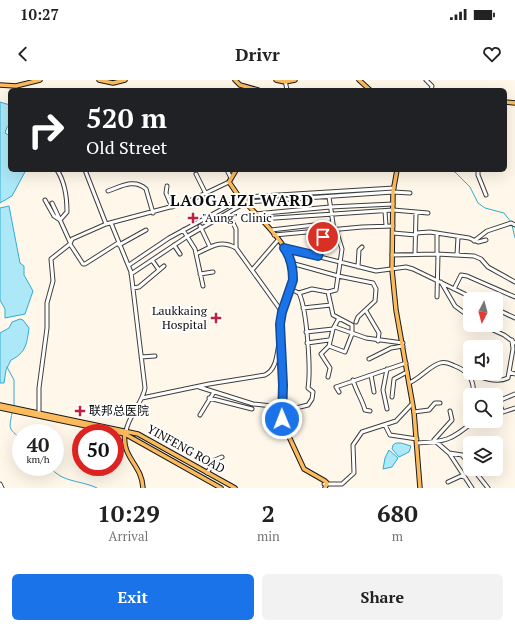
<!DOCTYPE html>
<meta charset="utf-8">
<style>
:root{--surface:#fff;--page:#f2f2f2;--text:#222;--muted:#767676;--accent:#1a73e8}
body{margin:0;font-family:"PT Serif","Noto Sans SC",serif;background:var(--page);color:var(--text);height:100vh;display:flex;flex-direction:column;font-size:15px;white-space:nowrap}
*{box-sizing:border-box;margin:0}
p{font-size:13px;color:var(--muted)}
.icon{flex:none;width:22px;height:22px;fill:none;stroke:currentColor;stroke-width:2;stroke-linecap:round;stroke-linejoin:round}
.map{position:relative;height:408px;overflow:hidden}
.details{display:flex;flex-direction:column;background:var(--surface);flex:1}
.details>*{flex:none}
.guide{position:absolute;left:8px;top:8px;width:499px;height:84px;border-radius:6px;box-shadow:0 4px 16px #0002;background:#202124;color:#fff;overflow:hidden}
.needle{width:26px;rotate:186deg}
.buttons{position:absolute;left:463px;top:212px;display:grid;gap:8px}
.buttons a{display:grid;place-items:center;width:40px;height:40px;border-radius:6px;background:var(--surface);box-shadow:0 4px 16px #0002;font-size:20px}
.speed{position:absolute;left:12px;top:344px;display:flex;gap:8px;font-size:20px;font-weight:700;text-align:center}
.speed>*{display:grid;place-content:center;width:52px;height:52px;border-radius:50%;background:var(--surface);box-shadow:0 4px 16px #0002;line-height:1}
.speed small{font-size:10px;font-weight:400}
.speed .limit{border:6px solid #d22;background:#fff;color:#111}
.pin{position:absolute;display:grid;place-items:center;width:34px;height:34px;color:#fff;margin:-17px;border:2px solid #fff;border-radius:50%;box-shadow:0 1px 4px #0007}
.me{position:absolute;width:44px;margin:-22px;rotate:359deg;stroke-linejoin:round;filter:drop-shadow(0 0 3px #0008)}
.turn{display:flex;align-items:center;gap:14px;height:84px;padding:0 12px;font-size:18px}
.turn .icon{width:52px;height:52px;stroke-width:2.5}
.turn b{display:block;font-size:28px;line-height:34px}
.eta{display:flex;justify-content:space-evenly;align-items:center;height:68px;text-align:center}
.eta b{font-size:24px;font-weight:600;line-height:28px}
.primary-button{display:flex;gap:8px;margin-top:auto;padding:8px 12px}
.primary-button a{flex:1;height:46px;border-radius:6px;background:var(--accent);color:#fff;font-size:16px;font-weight:600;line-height:46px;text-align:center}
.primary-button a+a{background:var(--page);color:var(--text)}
.status{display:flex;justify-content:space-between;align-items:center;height:28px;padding:0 20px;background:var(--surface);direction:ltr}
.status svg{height:11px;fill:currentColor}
header{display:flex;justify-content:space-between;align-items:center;height:52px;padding:0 12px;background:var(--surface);font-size:18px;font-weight:600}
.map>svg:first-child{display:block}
</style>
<div class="status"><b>10:27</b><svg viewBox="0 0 49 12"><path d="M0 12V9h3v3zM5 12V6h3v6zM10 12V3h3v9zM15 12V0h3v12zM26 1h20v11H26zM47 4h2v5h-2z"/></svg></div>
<header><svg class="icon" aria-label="back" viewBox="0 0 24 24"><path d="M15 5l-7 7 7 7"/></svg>Drivr<svg class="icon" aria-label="heart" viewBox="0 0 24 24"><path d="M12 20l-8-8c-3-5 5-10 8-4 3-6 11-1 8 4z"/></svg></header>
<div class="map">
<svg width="515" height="408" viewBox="0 0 515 408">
<rect width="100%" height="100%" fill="#fff7e9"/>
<path fill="#ade8f8" stroke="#32abd0" d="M 0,22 L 10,25 L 10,45 L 7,47 L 5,53 L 10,56 L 10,90 L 26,90 L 12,116 L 0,123 Z
M 9,126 L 20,183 L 24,186 L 24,195 L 33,211 L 25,234 L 5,238 L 5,229 L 0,220 L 0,128 Z
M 20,239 L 23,240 L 29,248 C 27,263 26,273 11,280 L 6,290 L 4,303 L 0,303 L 0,253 L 9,248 L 12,242 Z
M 396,363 L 401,363 L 411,366 L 409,372 L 399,377 L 392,369 L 393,365 Z
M 389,370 L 398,378 L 392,387 L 383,389 L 385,378 Z"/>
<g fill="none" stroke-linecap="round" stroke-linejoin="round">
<path stroke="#32abd0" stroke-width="1" d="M 448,90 L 455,92 L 470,107 L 478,123 L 485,128 L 504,133 L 511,142
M 512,145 L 515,158
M 7,287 L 14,300 L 14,326
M 12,333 C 9,349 8,348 21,359
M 50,387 C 62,403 81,400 97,408"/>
<g stroke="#3e3e3e" stroke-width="5">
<path id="minor" d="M 285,0 L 287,10
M 426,0 L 432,6 L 431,10
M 57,90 C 65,102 67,118 67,132 L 60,140 L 70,162
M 85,90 L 106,144
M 227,90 L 231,98
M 478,90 L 478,95 L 486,115
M 196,94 L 206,114
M 167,106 L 166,113 L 172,127
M 108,111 C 120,107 134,98 146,109 L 153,133
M 244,117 L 394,108
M 329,117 L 334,150
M 45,120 L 54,136 L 60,140 L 52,123
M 246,122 L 393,112 L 410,113
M 385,131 L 386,146
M 228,133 L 236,149 L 236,168
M 255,134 L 330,127 L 393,124
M 260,139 L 393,130 L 428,133
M 111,143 L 131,192 L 145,308 C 143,322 129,335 126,351
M 200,146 L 210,167
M 183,150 L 195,169 L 203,206
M 271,150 L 332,143
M 393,153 L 416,155
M 416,153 L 430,152 L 469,158 L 478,162 L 486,160
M 274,155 L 362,147 L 393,146
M 474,161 L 487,151 L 511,143 L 515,145
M 70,164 L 83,184 L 85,184 L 118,163
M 119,165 L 146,150
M 174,165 L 180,174
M 284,168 L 376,191 L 406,187 L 413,189 L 475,219
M 196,174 C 211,167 220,159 236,168 L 282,232
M 415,174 L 416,133
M 437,174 L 437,153
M 392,175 L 437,174 L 474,176 L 481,179 L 488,187 L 515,202
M 457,175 L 458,157
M 318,177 L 322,164 L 323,151
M 152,180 L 159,190
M 291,183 L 338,196 L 373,203 L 376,209 L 375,221 L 358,237 L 356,242
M 129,185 L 169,158 L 239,120
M 358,187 L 359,170 L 362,167
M 253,189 L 278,160
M 131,194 L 188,156 L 243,124
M 200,194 L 213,192
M 441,202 L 455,226 L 470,237
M 133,208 L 139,207 L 164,186
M 290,209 L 299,213 L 312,209 L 328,212 L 336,210 L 342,169 L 336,150
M 454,209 L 461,195 L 467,196 L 515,217
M 328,212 L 333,235 L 352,245 L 352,254 L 345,272 L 329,266
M 437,217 L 438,174
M 303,228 L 331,225
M 496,229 L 515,238
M 366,231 L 379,253 L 378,261
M 482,245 L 504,255 L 515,263
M 335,247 L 366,258 L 403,263
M 306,252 L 333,249
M 307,263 L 329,260
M 141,277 L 155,276
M 369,279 L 391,268 L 403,266
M 468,292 C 480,297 496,304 508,298 L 509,292 L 515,294
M 509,292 L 513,269 L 512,260
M 371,295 L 374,312
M 328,297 L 330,288 L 321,274 L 329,266 L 333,249 L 339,238
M 353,300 C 356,311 362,319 365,330 L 370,331
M 409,303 C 421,298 428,287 440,283 C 446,281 450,284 455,286 C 468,291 475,300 473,315
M 199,307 L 253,324 L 281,327
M 339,312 L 336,307 L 406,283
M 392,317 L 394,299 L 407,292
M 142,318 L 209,304 L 265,295 C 278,289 277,270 280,257
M 209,318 L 252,329
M 498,321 L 503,332 L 515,328
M 496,322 L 515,314
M 469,325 L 470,322
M 292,329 L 308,325 L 312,319 L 313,312 L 308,308 C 311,289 307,230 299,213
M 387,329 L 383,310 L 387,289
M 450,331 L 452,340 L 434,360 L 449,373 L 472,408
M 414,332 L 429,330 L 435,323 L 440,323
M 39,335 L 39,308 L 47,248 L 47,223 L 53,201 L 51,179 L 70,164 L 72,159 L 106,144 L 185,123 L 229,102
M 200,335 L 214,312
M 385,345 L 390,355 L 417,359
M 417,363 C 445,362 452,360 474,341
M 449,373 L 462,375 L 470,385
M 473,389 L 488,408
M 207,393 L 215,380 L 222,377
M 448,402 L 461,396 L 464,397
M 0,404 L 2,408
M 324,404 L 342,404 L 354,393 L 353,365 L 362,352 L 396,341 L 412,324"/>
</g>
<g stroke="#1c1c1c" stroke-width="5.5">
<path id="major" d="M 99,0 L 113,3 L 125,0
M 235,0 L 240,5 L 258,10
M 276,0 L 285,2 L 295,0
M 359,0 L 370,10
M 0,5 L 16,6 L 40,0
M 505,22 L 515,23
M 236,90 L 229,102 L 240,118
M 397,90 L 393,112 L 392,190 L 396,230 L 414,332 L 420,408
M239.5 120a3.5 3.5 0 1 1 7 0a3.5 3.5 0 1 1-7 0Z
M 245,122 C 262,141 298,172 293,199 C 290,215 282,228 280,244 L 283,305 L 281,327 L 285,348 L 304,389 L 325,401 L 327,403 L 325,408
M 0,325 L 138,354 L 235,408
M 0,328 L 125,354 L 221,408
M 125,352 C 121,378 142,384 143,408"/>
</g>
<use href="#minor" stroke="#fff" stroke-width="3"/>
<use href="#major" stroke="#fcbb5c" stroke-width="3.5"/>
</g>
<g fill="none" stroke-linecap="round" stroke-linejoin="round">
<g stroke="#114b97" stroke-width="10">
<path id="route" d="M 282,339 L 283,305 L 280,244 L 282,232 L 293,200 C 293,188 291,177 284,168 L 318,176 L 323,157"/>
</g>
<use href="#route" stroke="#1a73e8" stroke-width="7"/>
</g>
<g fill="#be2042" stroke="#fff" stroke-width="1.5">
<path d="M191 132h4v4h4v4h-4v4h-4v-4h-4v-4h4z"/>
<path d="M214 232h4v4h4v4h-4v4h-4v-4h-4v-4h4z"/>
<path d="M78 325h4v4h4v4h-4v4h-4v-4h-4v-4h4z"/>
</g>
<g text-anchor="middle" stroke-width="4" stroke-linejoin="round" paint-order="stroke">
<g font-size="12" fill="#0b0b0b" stroke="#fff" text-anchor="start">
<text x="202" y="142">"Aung" Clinic</text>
<text x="207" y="235" text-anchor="end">Laukkaing<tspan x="207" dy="14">Hospital</tspan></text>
<text x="89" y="335">联邦总医院</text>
</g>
<g font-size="12" fill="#0b0b0b" stroke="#fff">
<text transform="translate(186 369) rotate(29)" y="4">YINFENG ROAD</text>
</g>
<g font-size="16" font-weight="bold" letter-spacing="1" fill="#0b0b0b" stroke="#fff">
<text x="242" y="126">LAOGAIZI WARD</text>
</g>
</g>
</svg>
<div class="buttons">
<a><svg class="needle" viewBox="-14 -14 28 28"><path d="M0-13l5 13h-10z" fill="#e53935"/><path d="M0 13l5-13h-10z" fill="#767676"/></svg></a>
<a><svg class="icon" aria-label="sound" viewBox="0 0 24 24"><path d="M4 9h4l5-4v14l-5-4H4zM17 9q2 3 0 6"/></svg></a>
<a><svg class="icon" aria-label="search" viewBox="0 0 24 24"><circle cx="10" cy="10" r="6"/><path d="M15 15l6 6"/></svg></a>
<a><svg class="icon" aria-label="layers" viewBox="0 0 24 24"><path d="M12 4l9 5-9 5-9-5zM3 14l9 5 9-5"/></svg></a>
</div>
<div class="speed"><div>40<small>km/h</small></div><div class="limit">50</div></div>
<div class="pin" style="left:323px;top:157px;background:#d93025"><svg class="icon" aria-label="arrive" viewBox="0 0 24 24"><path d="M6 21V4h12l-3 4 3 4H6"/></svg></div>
<svg class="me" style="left:282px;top:339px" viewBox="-20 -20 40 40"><circle r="17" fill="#1a73e8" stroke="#fff" stroke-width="3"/><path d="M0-11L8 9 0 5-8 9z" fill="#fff"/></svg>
<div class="guide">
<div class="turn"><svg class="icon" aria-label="right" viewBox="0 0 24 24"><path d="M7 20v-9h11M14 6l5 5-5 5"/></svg><div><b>520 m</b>Old Street</div></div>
</div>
</div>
<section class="details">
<div class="eta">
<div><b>10:29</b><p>Arrival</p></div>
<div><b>2</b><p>min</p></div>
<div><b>680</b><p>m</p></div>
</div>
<div class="primary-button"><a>Exit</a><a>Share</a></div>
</section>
